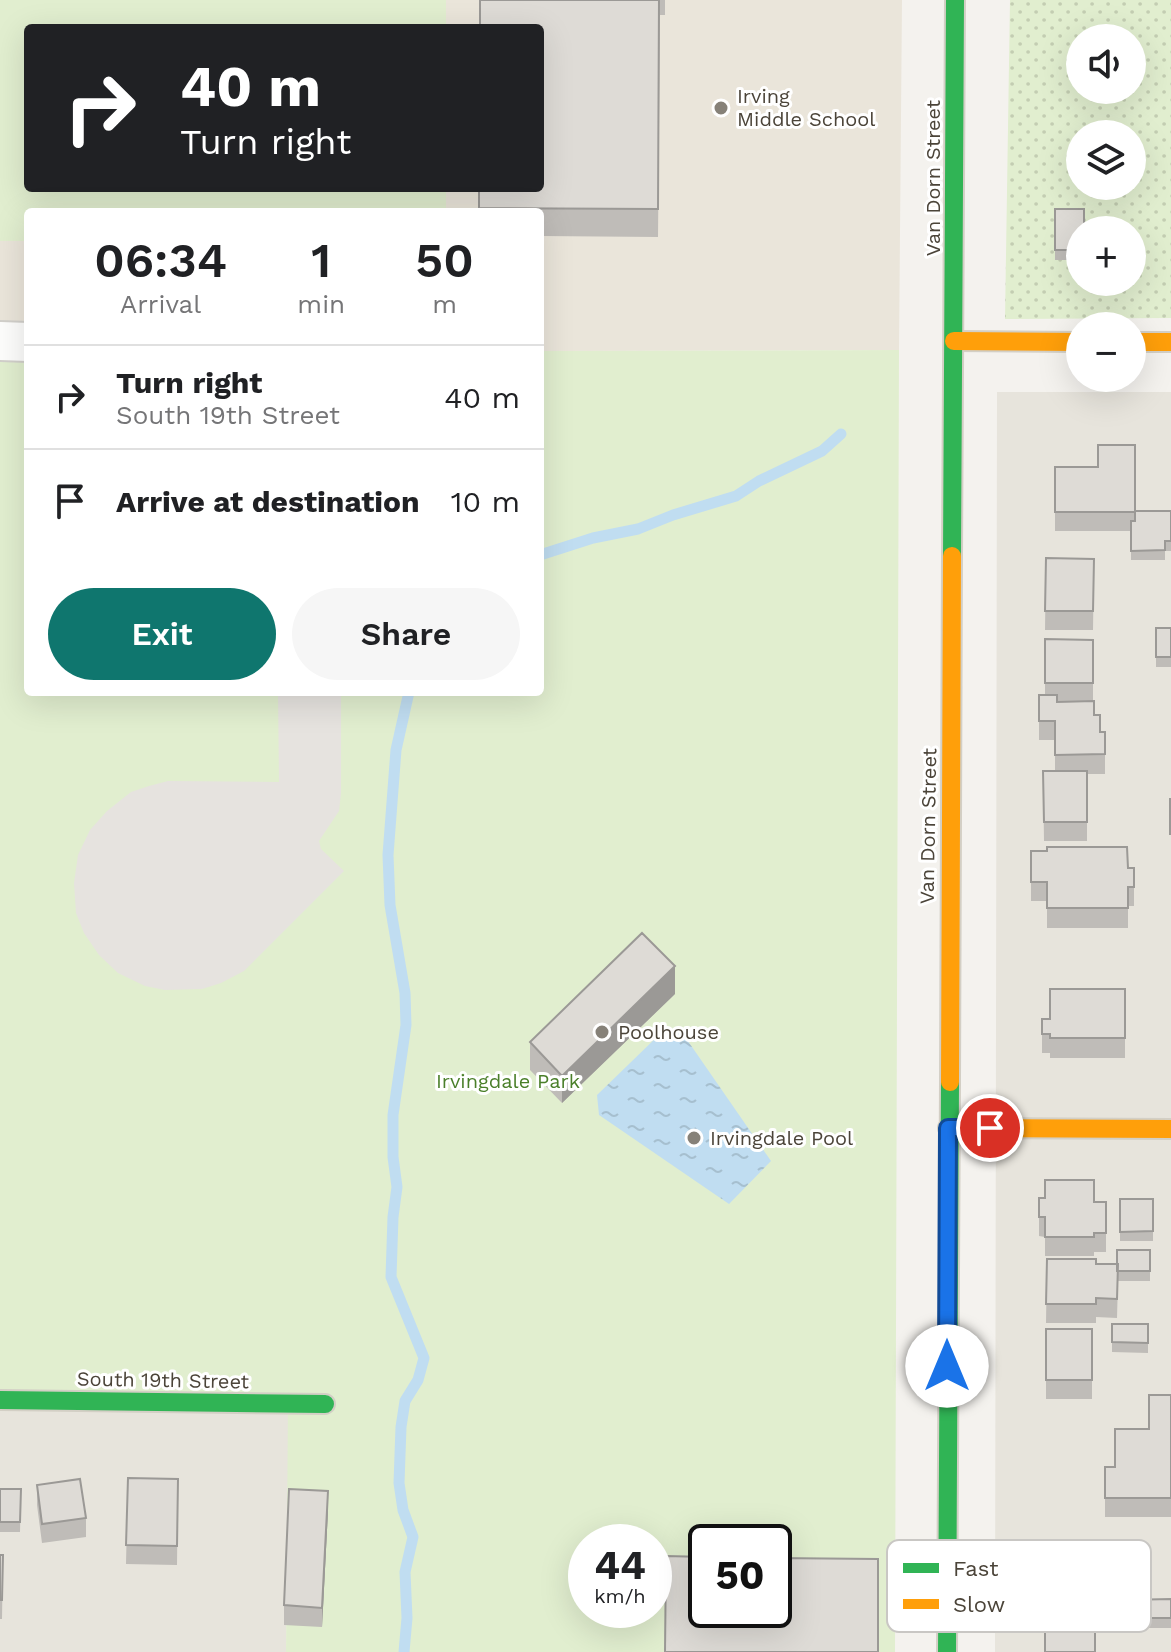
<!DOCTYPE html>
<meta charset="utf-8">
<style>
:root{--surface:#fff;--page:#f6f6f6;--text:#202124;--muted:#757577;--line:#e0e0e0;--accent:#0f766e}
body{margin:0;font-family:"Work Sans",sans-serif;background:var(--page);color:var(--text);height:100vh;display:flex;flex-direction:column;font-size:30px;white-space:nowrap}
*{box-sizing:border-box;margin:0}
p{font-size:26px;color:var(--muted)}
.icon{flex:none;width:44px;height:44px;fill:none;stroke:currentColor;stroke-width:2;stroke-linecap:round;stroke-linejoin:round}
.map{position:relative;flex:1;overflow:hidden}
.sheet{position:absolute;left:24px;top:208px;width:520px;height:488px;display:flex;flex-direction:column;background:var(--surface);border-radius:8px;box-shadow:0 8px 32px #0002}
.sheet>*{flex:none}
.top-card{position:absolute;left:24px;top:24px;width:520px;height:168px;border-radius:8px;box-shadow:0 8px 32px #0002;background:#202124;color:#fff;overflow:hidden}
.fabs{position:absolute;left:1066px;top:24px;display:grid;gap:16px}
.fabs a{display:grid;place-items:center;width:80px;height:80px;border-radius:50%;background:var(--surface);box-shadow:0 8px 32px #0002;font-size:40px}
.speed{position:absolute;left:568px;top:1524px;display:flex;gap:16px;font-size:40px;font-weight:700;text-align:center}
.speed>*{display:grid;place-content:center;width:104px;height:104px;border-radius:50%;background:var(--surface);box-shadow:0 8px 32px #0002;line-height:1}
.speed small{font-size:20px;font-weight:400}
.speed .limit{border:4px solid #111;border-radius:12px;background:#fff;color:#111}
.pin{position:absolute;display:grid;place-items:center;width:68px;height:68px;color:#fff;margin:-34px;border:4px solid #fff;border-radius:50%;box-shadow:0 2px 8px #0007}
.me{position:absolute;width:88px;margin:-44px;rotate:0deg;stroke-linejoin:round;filter:drop-shadow(0 0 6px #0008)}
.turn{display:flex;align-items:center;gap:28px;height:168px;padding:0 24px;font-size:36px}
.turn .icon{width:104px;height:104px;stroke-width:2.5}
.turn b{display:block;font-size:56px;line-height:68px}
.eta{display:flex;justify-content:space-evenly;align-items:center;height:136px;text-align:center}
.eta b{font-size:48px;font-weight:600;line-height:56px}
.button{display:flex;gap:16px;margin-top:auto;padding:16px 24px}
.button a{flex:1;height:92px;border-radius:48px;background:var(--accent);color:#fff;font-size:32px;font-weight:600;line-height:92px;text-align:center}
.button a+a{background:var(--page);color:var(--text)}
ul{padding:0;list-style:none}
li{display:flex;align-items:center;gap:24px;height:104px;padding:0 24px;border-top:2px solid var(--line)}
li div{flex:1}
li b{display:block;font-size:30px}
li em{font-style:normal}
.map>svg:first-child{display:block}
</style>
<div class="map">
<svg width="1171" height="1652" viewBox="0 0 1171 1652">
<defs>
<pattern id="grass-dots" width="8" height="8" patternUnits="userSpaceOnUse" patternTransform="scale(2)"><rect width="8" height="8" fill="#e1eecf"/><path d="M2 2h.1M6 6h.1" fill="none" stroke="#c3cdb2" stroke-width="1.8" stroke-linecap="round"/></pattern>
<pattern id="water-ripples" width="26" height="14" patternUnits="userSpaceOnUse" patternTransform="scale(2)"><rect width="26" height="14" fill="#c0ddf1"/><path d="M2 4q2-2 4 0t4 0M15 11q2-2 4 0t4 0" fill="none" stroke="#a6bfcf"/></pattern>
</defs>
<rect width="100%" height="100%" fill="#f4f2ee"/>
<path fill="#e7e4dc" d="M 997,392 L 1171,392 L 1171,1652 L 995,1652 Z
M 0,1400 L 289,1403 L 286,1652 L 0,1652 Z"/>
<path fill="#eae5da" fill-rule="evenodd" d="M 0,0 L 902,0 L 899,350 L 540,351 L 540,212 L 28,212 L 28,342 L 0,341 ZM 28,28 L 540,28 L 540,188 L 28,188 Z"/>
<path fill="url(#grass-dots)" fill-rule="evenodd" d="M 1010,0 L 1171,0 L 1171,318 L 1005,319 ZM 1080,38 L 1132,38 L 1132,90 L 1080,90 ZM 1080,134 L 1132,134 L 1132,186 L 1080,186 ZM 1080,230 L 1132,230 L 1132,282 L 1080,282 Z"/>
<path fill="#e1eecf" fill-rule="evenodd" d="M 0,0 L 446,0 L 446,28 L 28,28 L 28,188 L 446,188 L 446,212 L 28,212 L 28,241 L 0,241 Z
M 0,341 L 28,342 L 28,692 L 540,692 L 540,351 L 899,350 L 895,1652 L 286,1652 L 288,1403 L 0,1400 ZM 586,1542 L 654,1542 L 654,1610 L 586,1610 ZM 706,1542 L 774,1542 L 774,1610 L 706,1610 Z"/>
<path fill="#e6e3df" d="M 278,692 L 341,692 L 341,793 L 339,811 L 319,841 L 321,849 L 344,871 L 244,971 L 221,983 L 202,989 L 165,990 L 145,986 L 118,973 L 99,955 L 84,933 L 76,913 L 74,883 L 78,855 L 90,830 L 107,811 L 131,792 L 149,786 L 168,781 L 279,782 Z"/>
<path fill="url(#water-ripples)" d="M 663,1031 L 681,1031 L 771,1161 L 729,1204 L 599,1115 L 597,1095 Z"/>
<g fill="none" stroke-linecap="round" stroke-linejoin="round">
<path stroke="#c0ddf1" stroke-width="11" d="M 540,555 L 593,538 L 638,529 L 673,515 L 736,496 L 759,481 L 822,451 L 841,434
M 404,1652 L 407,1618 L 405,1572 L 413,1537 L 403,1510 L 399,1483 L 401,1427 L 405,1401 L 418,1380 L 424,1358 L 391,1277 L 393,1217 L 397,1187 L 393,1157 L 393,1115 L 406,1025 L 405,993 L 390,905 L 388,855 L 396,750 L 409,692"/>
<g stroke="#d2d0cb" stroke-width="42">
<path id="street" d="M 0,341 L 28,342"/>
</g>
<g stroke="#d3cfc5" stroke-width="22">
<path id="fast" d="M 952,556 L 955,0
M 0,1400 L 325,1404
M 947,1652 L 950,1082"/>
</g>
<g stroke="#d3cfc5" stroke-width="22">
<path id="slow" d="M 954,341 L 1080,342
M 1132,342 L 1171,342
M 950,1082 L 952,556
M 948,1128 L 1171,1129"/>
</g>
<use href="#street" stroke="#fdfdfc" stroke-width="38"/>
<use href="#fast" stroke="#30b455" stroke-width="18"/>
<use href="#slow" stroke="#ff9f0a" stroke-width="18"/>
</g>
<path fill="#bfbcb8" d="M 480,0 L 665,0 L 665,15 L 660,15 L 658,237 L 540,236 L 540,212 L 479,212 Z
M 1055,209 L 1080,230 L 1080,260 L 1055,260 Z
M 1055,467 L 1135,511 L 1171,511 L 1171,551 L 1165,551 L 1165,560 L 1131,560 L 1131,531 L 1055,531 Z
M 1046,558 L 1094,559 L 1093,630 L 1045,630 Z
M 1156,628 L 1171,628 L 1171,667 L 1156,667 Z
M 1045,639 L 1093,640 L 1093,701 L 1094,715 L 1100,732 L 1105,732 L 1105,774 L 1087,774 L 1087,841 L 1044,841 L 1043,771 L 1055,771 L 1055,740 L 1039,740 L 1039,695 L 1045,695 Z
M 1031,851 L 1128,868 L 1134,868 L 1134,906 L 1128,906 L 1128,928 L 1047,928 L 1047,901 L 1031,901 Z
M 1125,989 L 1125,1058 L 1050,1058 L 1050,1053 L 1042,1053 L 1042,1019 L 1050,1019 Z
M 675,994 L 562,1103 L 530,1070 L 530,1042 Z
M 1039,1198 L 1106,1202 L 1106,1252 L 1094,1252 L 1094,1256 L 1045,1256 L 1045,1237 L 1039,1236 Z
M 1120,1199 L 1153,1199 L 1153,1241 L 1120,1241 Z
M 1150,1250 L 1150,1281 L 1118,1281 L 1117,1318 L 1096,1317 L 1096,1323 L 1046,1323 L 1047,1259 L 1096,1264 L 1117,1264 Z
M 1112,1324 L 1148,1324 L 1148,1353 L 1112,1352 Z
M 1046,1329 L 1092,1329 L 1092,1399 L 1046,1399 Z
M 1171,1395 L 1171,1517 L 1105,1517 L 1105,1467 L 1115,1467 L 1149,1429 Z
M 128,1478 L 178,1479 L 177,1565 L 126,1564 Z
M 37,1485 L 86,1518 L 86,1537 L 42,1543 L 37,1505 Z
M 0,1489 L 21,1489 L 20,1532 L 0,1532 Z
M 328,1510 L 322,1627 L 284,1625 L 284,1605 Z
M 1094,1544 L 1094,1613 L 1047,1613 L 1047,1599 L 1041,1599 L 1041,1561 L 1047,1561 Z
M 0,1555 L 3,1555 L 2,1619 L 0,1619 Z
M 1171,1599 L 1171,1628 L 1125,1628 L 1125,1600 Z"/>
<path fill="#9b9996" d="M 675,966 L 675,994 L 562,1103 L 562,1076 Z
M 328,1491 L 328,1510 L 322,1627 L 322,1608 Z"/>
<path fill="#dedbd6" stroke="#9b9996" stroke-width="2" d="M 480,0 L 659,0 L 658,209 L 479,208 L 479,188 L 540,188 L 540,28 L 480,28 Z
M 1055,209 L 1084,209 L 1084,230 L 1080,230 L 1080,250 L 1055,250 Z
M 1098,445 L 1135,445 L 1135,512 L 1055,512 L 1055,467 L 1098,467 Z
M 1135,511 L 1171,511 L 1171,541 L 1165,541 L 1165,550 L 1131,551 L 1131,521 L 1135,521 Z
M 1046,558 L 1094,559 L 1093,611 L 1045,611 Z
M 1156,628 L 1171,628 L 1171,657 L 1156,657 Z
M 1045,639 L 1093,640 L 1093,683 L 1045,683 Z
M 1039,695 L 1057,695 L 1057,702 L 1094,701 L 1094,715 L 1100,715 L 1100,732 L 1105,732 L 1105,754 L 1055,755 L 1055,721 L 1039,721 Z
M 1043,771 L 1087,771 L 1087,822 L 1044,822 Z
M 1170,799 L 1171,799 L 1171,834 L 1170,834 Z
M 1047,847 L 1127,847 L 1128,868 L 1134,868 L 1134,887 L 1128,887 L 1128,908 L 1047,908 L 1047,882 L 1031,882 L 1031,851 L 1047,851 Z
M 642,933 L 675,966 L 562,1076 L 530,1042 Z
M 1050,989 L 1125,989 L 1125,1038 L 1050,1038 L 1050,1034 L 1042,1034 L 1042,1019 L 1050,1019 Z
M 1045,1180 L 1094,1180 L 1094,1202 L 1106,1202 L 1106,1233 L 1094,1233 L 1094,1237 L 1045,1237 L 1045,1217 L 1039,1217 L 1039,1198 L 1045,1198 Z
M 1120,1199 L 1153,1199 L 1153,1231 L 1120,1232 Z
M 1117,1250 L 1150,1250 L 1150,1271 L 1117,1271 Z
M 1047,1259 L 1096,1259 L 1096,1264 L 1118,1264 L 1117,1299 L 1096,1298 L 1096,1304 L 1046,1304 Z
M 1112,1324 L 1148,1324 L 1148,1343 L 1112,1342 Z
M 1046,1329 L 1092,1329 L 1092,1380 L 1046,1380 Z
M 1149,1395 L 1171,1395 L 1171,1498 L 1105,1498 L 1105,1467 L 1115,1467 L 1115,1429 L 1149,1429 Z
M 128,1478 L 178,1479 L 177,1546 L 126,1545 Z
M 80,1479 L 86,1518 L 42,1524 L 37,1485 Z
M 0,1489 L 21,1489 L 20,1522 L 0,1522 Z
M 289,1489 L 328,1491 L 322,1608 L 284,1605 Z
M 0,1555 L 3,1555 L 2,1600 L 0,1600 Z
M 666,1556 L 706,1557 L 706,1610 L 774,1610 L 774,1558 L 878,1559 L 878,1652 L 665,1652 Z
M 1171,1599 L 1171,1618 L 1125,1618 L 1125,1600 Z
M 1045,1613 L 1095,1613 L 1095,1652 L 1045,1652 Z"/>
<g fill="none" stroke-linecap="round" stroke-linejoin="round">
<g stroke="#114b97" stroke-width="20">
<path id="route" d="M 947,1366 L 948,1128 L 990,1128"/>
</g>
<use href="#route" stroke="#1a73e8" stroke-width="14"/>
</g>
<g fill="#868178" stroke="#fff" stroke-width="3">
<circle cx="721" cy="108" r="8"/>
<circle cx="602" cy="1032" r="8"/>
<circle cx="694" cy="1138" r="8"/>
</g>
<g text-anchor="middle" stroke-width="6" stroke-linejoin="round" paint-order="stroke">
<g font-size="20" fill="#4b4439" stroke="#fff" text-anchor="start">
<text x="737" y="103">Irving<tspan x="737" dy="23">Middle School</tspan></text>
<text x="618" y="1039">Poolhouse</text>
<text x="710" y="1145">Irvingdale Pool</text>
</g>
<g font-size="20" fill="#4b4439" stroke="#fff">
<text transform="translate(933 178) rotate(-90)" y="7">Van Dorn Street</text>
<text transform="translate(928 826) rotate(-89)" y="7">Van Dorn Street</text>
<text transform="translate(163 1380) rotate(1)" y="7">South 19th Street</text>
</g>
<g font-size="20" fill="#4a7f2a" stroke="#fff">
<text x="508" y="1088">Irvingdale Park</text>
</g>
</g>
<rect x="887" y="1540" width="264" height="92" rx="12" fill="#fff" stroke="#c9c7c4" stroke-width="2"/>
<rect x="903" y="1563" width="36" height="10" fill="#30b455"/>
<rect x="903" y="1599" width="36" height="10" fill="#ff9f0a"/>
<g font-size="22" fill="#4b4439">
<text x="953" y="1576">Fast</text>
<text x="953" y="1612">Slow</text>
</g>
</svg>
<div class="fabs">
<a><svg class="icon" aria-label="sound" viewBox="0 0 24 24"><path d="M4 9h4l5-4v14l-5-4H4zM17 9q2 3 0 6"/></svg></a>
<a><svg class="icon" aria-label="layers" viewBox="0 0 24 24"><path d="M12 4l9 5-9 5-9-5zM3 14l9 5 9-5"/></svg></a>
<a>+</a>
<a>−</a>
</div>
<div class="speed"><div>44<small>km/h</small></div><div class="limit">50</div></div>
<div class="pin" style="left:990px;top:1128px;background:#d93025"><svg class="icon" aria-label="arrive" viewBox="0 0 24 24"><path d="M6 21V4h12l-3 4 3 4H6"/></svg></div>
<svg class="me" style="left:947px;top:1366px" viewBox="-20 -20 40 40"><circle r="19" fill="#fff"/><path d="M0-13L10 11 0 6-10 11z" fill="#1a73e8"/></svg>
<div class="top-card">
<div class="turn"><svg class="icon" aria-label="right" viewBox="0 0 24 24"><path d="M7 20v-9h11M14 6l5 5-5 5"/></svg><div><b>40 m</b>Turn right</div></div>
</div>
<section class="sheet">
<div class="eta">
<div><b>06:34</b><p>Arrival</p></div>
<div><b>1</b><p>min</p></div>
<div><b>50</b><p>m</p></div>
</div>
<ul>
<li><svg class="icon" aria-label="right" viewBox="0 0 24 24"><path d="M7 20v-9h11M14 6l5 5-5 5"/></svg><div><b>Turn right</b><p>South 19th Street</p></div><em>40 m</em></li>
<li><svg class="icon" aria-label="arrive" viewBox="0 0 24 24"><path d="M6 21V4h12l-3 4 3 4H6"/></svg><div><b>Arrive at destination</b></div><em>10 m</em></li>
</ul>
<div class="button"><a>Exit</a><a>Share</a></div>
</section>
</div>
